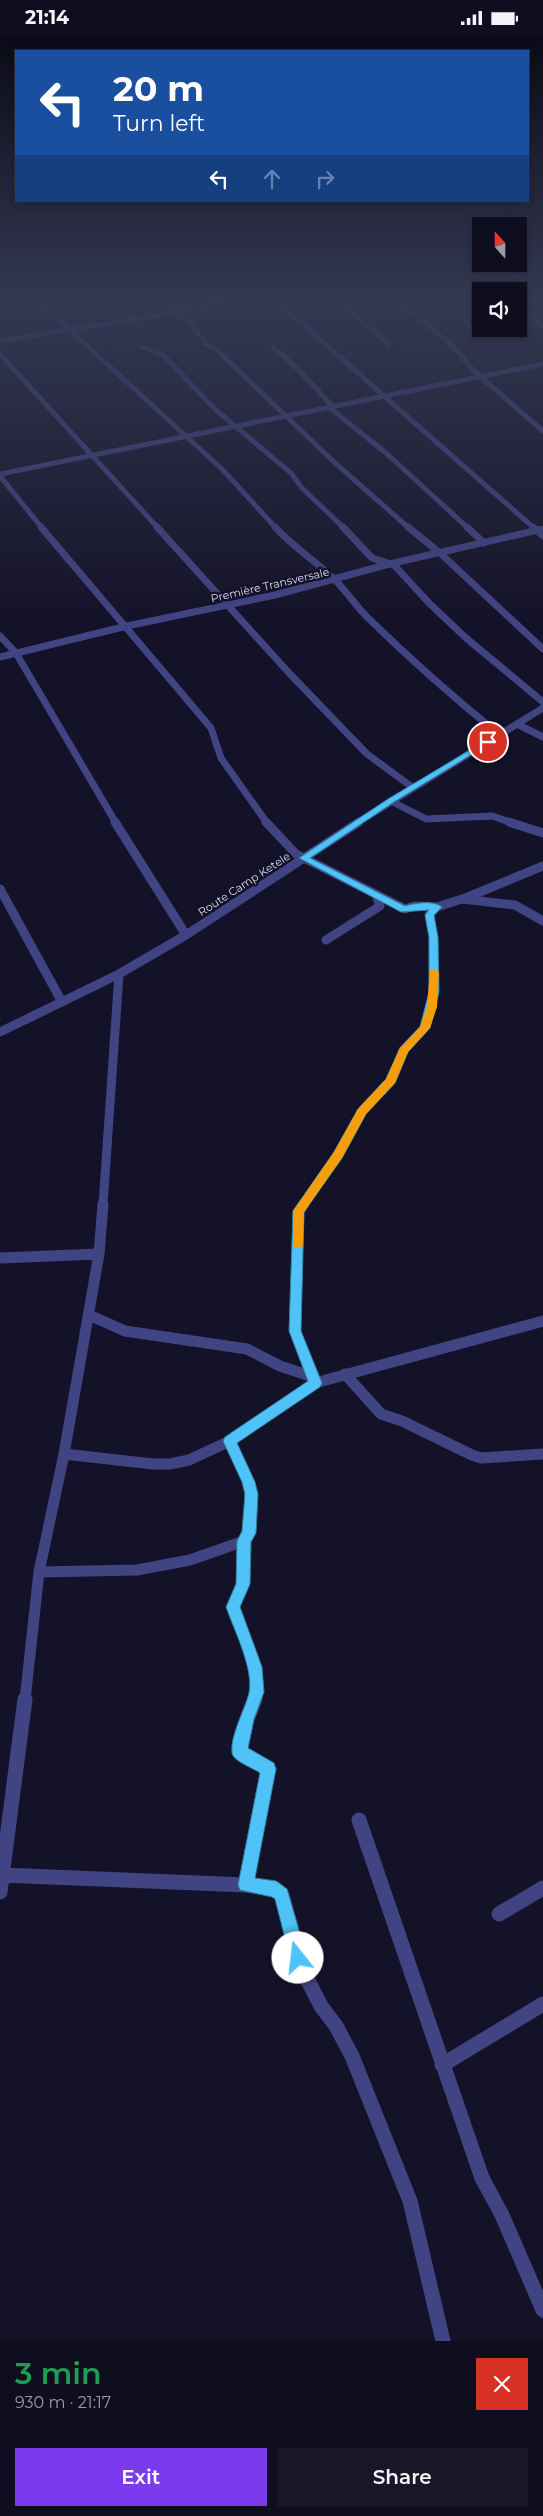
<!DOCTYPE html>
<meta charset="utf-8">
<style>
:root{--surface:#0f0e1e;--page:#181727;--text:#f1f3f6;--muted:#9b9ca4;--line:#2f2e3c;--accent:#7c3aed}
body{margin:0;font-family:Montserrat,sans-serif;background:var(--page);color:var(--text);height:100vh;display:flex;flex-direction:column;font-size:19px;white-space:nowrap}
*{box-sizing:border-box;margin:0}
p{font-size:16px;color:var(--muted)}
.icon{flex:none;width:28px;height:28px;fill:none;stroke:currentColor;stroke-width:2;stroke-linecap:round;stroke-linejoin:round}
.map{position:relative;height:2306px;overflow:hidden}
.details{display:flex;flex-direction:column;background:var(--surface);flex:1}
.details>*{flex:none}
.hud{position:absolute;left:15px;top:15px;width:514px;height:152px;border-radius:0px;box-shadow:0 2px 8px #0003,0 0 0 1px var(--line);background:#1a4fa0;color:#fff;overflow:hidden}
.needle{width:32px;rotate:339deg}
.buttons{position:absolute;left:472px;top:182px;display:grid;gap:10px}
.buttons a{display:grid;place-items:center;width:55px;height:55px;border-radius:0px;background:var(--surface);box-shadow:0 2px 8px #0003,0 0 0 1px var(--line);font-size:25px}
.pin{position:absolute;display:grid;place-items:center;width:42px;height:42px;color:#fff;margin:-21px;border:2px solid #fff;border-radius:50%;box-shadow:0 1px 5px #0007}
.me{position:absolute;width:55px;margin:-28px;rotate:344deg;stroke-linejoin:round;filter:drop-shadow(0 0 4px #0008)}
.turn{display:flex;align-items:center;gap:18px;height:105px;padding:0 15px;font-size:22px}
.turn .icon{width:65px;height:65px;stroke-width:2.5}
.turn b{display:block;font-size:35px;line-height:42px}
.lanes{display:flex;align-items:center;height:48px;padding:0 15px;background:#0003;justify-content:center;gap:25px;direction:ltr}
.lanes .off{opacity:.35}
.round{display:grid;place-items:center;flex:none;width:52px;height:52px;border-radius:0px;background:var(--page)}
.headline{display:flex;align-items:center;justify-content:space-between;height:85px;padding:0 15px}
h1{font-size:30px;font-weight:600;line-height:38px;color:#1e9e55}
.action{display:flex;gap:10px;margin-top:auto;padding:10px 15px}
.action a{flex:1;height:58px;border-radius:0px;background:var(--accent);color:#fff;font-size:20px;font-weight:600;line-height:58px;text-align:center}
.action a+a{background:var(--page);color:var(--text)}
.status{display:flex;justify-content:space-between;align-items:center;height:35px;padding:0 25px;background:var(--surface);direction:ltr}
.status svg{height:14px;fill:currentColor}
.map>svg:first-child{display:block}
</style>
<div class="status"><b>21:14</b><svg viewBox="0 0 49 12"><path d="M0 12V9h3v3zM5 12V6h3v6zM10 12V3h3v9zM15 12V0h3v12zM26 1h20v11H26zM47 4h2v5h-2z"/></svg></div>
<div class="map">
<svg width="543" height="2306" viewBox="0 0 543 2306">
<rect width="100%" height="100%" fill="#141228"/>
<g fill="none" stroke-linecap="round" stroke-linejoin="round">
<path stroke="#0f2744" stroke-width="2" d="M 85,265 L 97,280 L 95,297 L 107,308 C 200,316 291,326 385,319 C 403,317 424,318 442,314 C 456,311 476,300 481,286
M 478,265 L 481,269"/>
<path stroke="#414483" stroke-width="5" d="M 37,265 L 222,434 L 276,493
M 162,265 L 193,290 L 205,308 L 216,314 L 334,427 L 409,493
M 275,265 L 534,493
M 339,265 L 389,310
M 397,265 L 452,310 L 473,335 L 543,396
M 449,265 L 473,295
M 519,270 L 543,292
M 0,306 L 149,282 L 229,265
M 142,312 L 163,320 L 216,375 L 291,438 L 302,453 L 344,493
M 273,312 L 297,333 L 333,372
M 0,319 L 158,493
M 330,373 L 386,418 L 468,493
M 0,441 L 42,493"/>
<path stroke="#414483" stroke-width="7" d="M 41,492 L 211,693 L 221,723 L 267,788
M 157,492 L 290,639 L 367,719 L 412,752
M 275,492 C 293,512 316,526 335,545 C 347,557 356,571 368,583 C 410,624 454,663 500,700
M 343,492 L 372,523 L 394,530 L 429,568 L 466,603 L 543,667
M 408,492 L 440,518 L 543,614
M 467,492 L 484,508
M 533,492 L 543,501
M 0,601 L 16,618 L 116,788
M 0,622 L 127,591 L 275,560 L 389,529 L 543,494
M 517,689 L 543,702
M 391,766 L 426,784 L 492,781 L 513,788"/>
<path stroke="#414483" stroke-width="9" d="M 115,787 L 186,900
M 266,787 L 296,819 L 405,874 L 414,871 L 437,872 L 462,864 L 515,870 L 543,886
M 509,787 L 543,798
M 0,854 L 62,967
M 463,864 L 543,831
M 326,905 L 380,871 L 376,859
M 103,1170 L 119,939
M 303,1170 L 338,1120 L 362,1076 L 391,1046 L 403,1015 L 424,993 L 434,957 L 433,902 L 429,880 L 437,872"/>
<path stroke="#414483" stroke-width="11" d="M 304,1169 L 299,1176 L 295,1296 L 315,1348
M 0,1223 L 99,1219
M 89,1280 L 125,1296 L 247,1314 L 280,1331 L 313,1342
M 345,1339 L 381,1379 L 402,1386 L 472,1420 L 481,1423 L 543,1419
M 64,1419 L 153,1429 L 170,1429 L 189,1425 L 230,1406 L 315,1348 L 543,1286
M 244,1506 L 243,1549 L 233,1572 C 243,1599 265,1636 254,1665
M 39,1537 L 137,1535 L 190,1525 L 244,1506 C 249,1497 250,1490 250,1480 C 253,1448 243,1434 230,1406
M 25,1665 L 39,1537 L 64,1419 L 99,1219 L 103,1169"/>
<path stroke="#414483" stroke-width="15" d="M 359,1785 L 482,2143 L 502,2180 L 543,2275
M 2,1840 L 246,1850 L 276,1854 L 282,1860 L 303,1936 L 321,1971 L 336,1991 L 352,2021 L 410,2166 L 443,2306
M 246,1850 L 268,1734 L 240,1717 L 247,1684 L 255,1664
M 0,1857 L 25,1664
M 499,1879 L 543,1853
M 442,2030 L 543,1969"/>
<path stroke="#414483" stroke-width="5" d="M 0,439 L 543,329"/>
<path stroke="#414483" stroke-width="7" d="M 357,788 L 543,673"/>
<path stroke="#414483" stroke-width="9" d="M 0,997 L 119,939 L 186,900 L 359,787"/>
</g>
<linearGradient id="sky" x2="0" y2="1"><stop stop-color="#0b0a16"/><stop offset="0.45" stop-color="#343953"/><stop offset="1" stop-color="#343953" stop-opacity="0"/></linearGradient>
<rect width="543" height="588" fill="url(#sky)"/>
<path fill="#4fc3f7" stroke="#337fa1" d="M 485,706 L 492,707 L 394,767 L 310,823 L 405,871 C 415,868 434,865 442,872 L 434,880 L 438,902 L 439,957 L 430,993 L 408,1017 L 395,1048 L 366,1079 L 342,1123 L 304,1177 L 301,1296 L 322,1348 L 320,1352 L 237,1408 L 255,1447 L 258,1459 L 256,1498 L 251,1507 L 250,1549 L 240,1572 L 262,1632 L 264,1657 L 254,1684 L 248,1713 L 274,1728 L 276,1734 L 255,1843 L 276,1846 L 287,1854 L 307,1923 L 304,1929 L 298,1931 L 292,1929 L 290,1923 L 275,1864 L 272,1862 L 240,1855 L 238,1850 L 260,1738 C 253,1733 233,1726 232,1718 C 230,1700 245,1675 249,1658 C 254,1634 234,1595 226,1572 L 236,1549 L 237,1506 L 242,1496 L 245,1459 L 242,1447 L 223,1406 L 225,1402 L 308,1346 L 289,1296 L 293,1176 L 334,1117 L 358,1074 L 386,1044 L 400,1013 L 420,992 L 429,957 L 429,902 L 425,880 L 429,875 L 401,877 L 299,823 L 388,764 Z"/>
<path fill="#f59e0b" d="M 430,934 L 434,934 L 439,937 L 437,972 L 430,993 L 408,1017 L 395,1048 L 366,1079 L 342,1123 L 304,1177 L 303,1209 L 302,1212 L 293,1212 L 293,1176 L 334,1117 L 358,1074 L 386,1044 L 400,1013 L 420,992 L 427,972 Z"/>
<g text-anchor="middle" stroke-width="5" stroke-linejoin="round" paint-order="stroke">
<g font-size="11" fill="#dddcfc" stroke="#141228">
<text transform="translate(270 550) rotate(-13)" y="4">Première Transversale</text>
<text transform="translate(244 849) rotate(-33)" y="4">Route Camp Ketele</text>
</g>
</g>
</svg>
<div class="buttons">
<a><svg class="needle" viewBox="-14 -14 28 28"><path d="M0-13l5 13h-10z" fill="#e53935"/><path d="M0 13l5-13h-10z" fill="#9b9ca4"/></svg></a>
<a><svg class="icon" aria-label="sound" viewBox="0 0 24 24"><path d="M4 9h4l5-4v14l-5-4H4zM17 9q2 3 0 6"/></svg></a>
</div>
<div class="pin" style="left:488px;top:707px;background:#d93025"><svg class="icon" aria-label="arrive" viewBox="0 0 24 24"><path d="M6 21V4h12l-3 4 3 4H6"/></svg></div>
<svg class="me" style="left:298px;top:1923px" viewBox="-20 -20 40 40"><circle r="19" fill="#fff"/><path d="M0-13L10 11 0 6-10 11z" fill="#4fc3f7"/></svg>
<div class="hud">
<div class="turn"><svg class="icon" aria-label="left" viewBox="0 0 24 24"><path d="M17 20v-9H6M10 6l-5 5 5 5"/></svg><div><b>20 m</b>Turn left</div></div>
<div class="lanes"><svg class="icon" aria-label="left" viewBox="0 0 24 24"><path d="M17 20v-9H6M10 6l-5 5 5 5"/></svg><svg class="icon off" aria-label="ahead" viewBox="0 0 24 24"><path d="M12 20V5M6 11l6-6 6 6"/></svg><svg class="icon off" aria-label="right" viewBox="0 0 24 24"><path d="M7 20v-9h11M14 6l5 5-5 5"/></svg></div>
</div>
</div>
<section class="details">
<div class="headline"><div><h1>3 min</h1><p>930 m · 21:17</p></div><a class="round" style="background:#d93025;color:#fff"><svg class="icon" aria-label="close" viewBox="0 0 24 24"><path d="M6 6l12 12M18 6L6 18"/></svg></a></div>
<div class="action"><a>Exit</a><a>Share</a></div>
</section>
